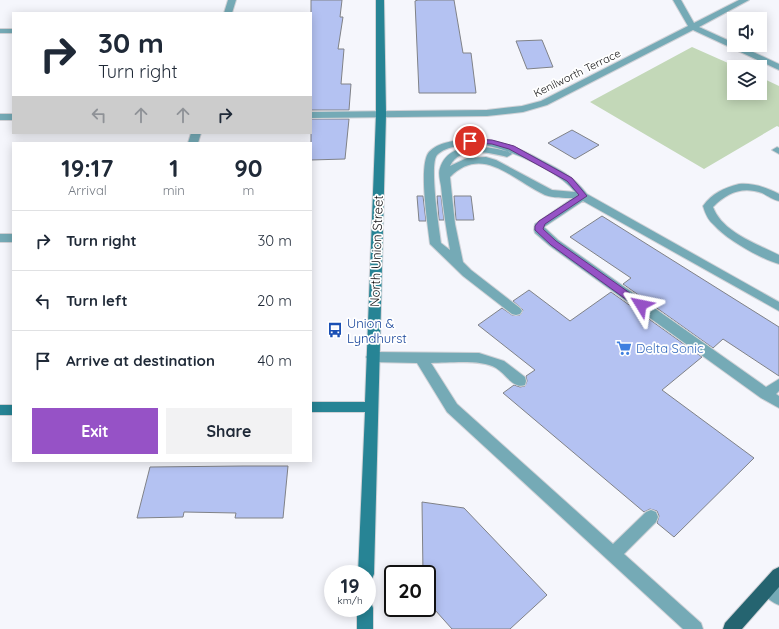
<!DOCTYPE html>
<style>
:root{--surface:#fff;--page:#f2f2f3;--text:#1f2937;--muted:#747a83;--line:#e0e1e3;--accent:#9652c6}
body{margin:0;font-family:Quicksand,sans-serif;background:var(--page);color:var(--text);height:100vh;display:flex;flex-direction:column;font-size:15px;white-space:nowrap}
*{box-sizing:border-box;margin:0}
p{font-size:13px;color:var(--muted)}
.icon{flex:none;width:22px;height:22px;fill:none;stroke:currentColor;stroke-width:2;stroke-linecap:round;stroke-linejoin:round}
.map{position:relative;flex:1;overflow:hidden}
.drawer{position:absolute;left:12px;top:142px;width:300px;height:320px;display:flex;flex-direction:column;background:var(--surface);border-radius:0px;box-shadow:0 2px 10px #0003}
.drawer>*{flex:none}
.guide{position:absolute;left:12px;top:12px;width:300px;height:122px;border-radius:0px;box-shadow:0 2px 10px #0003;background:#fff;color:var(--text);overflow:hidden}
.buttons{position:absolute;left:727px;top:12px;display:grid;gap:8px}
.buttons a{display:grid;place-items:center;width:40px;height:40px;border-radius:0px;background:var(--surface);box-shadow:0 2px 10px #0003;font-size:20px}
.speed{position:absolute;left:324px;top:565px;display:flex;gap:8px;font-size:20px;font-weight:700;text-align:center}
.speed>*{display:grid;place-content:center;width:52px;height:52px;border-radius:50%;background:var(--surface);box-shadow:0 2px 10px #0003;line-height:1}
.speed small{font-size:10px;font-weight:400}
.speed .limit{border:2px solid #111;border-radius:6px;background:#fff;color:#111}
.pin{position:absolute;display:grid;place-items:center;width:34px;height:34px;color:#fff;margin:-17px;border:2px solid #fff;border-radius:50%;box-shadow:0 1px 4px #0007}
.me{position:absolute;width:44px;margin:-22px;rotate:305deg;stroke-linejoin:round;filter:drop-shadow(0 0 3px #0008)}
.turn{display:flex;align-items:center;gap:14px;height:84px;padding:0 20px;font-size:18px}
.turn .icon{width:52px;height:52px;stroke-width:2.5}
.turn b{display:block;font-size:28px;line-height:34px}
.lanes{display:flex;align-items:center;height:38px;padding:0 20px;background:#0003;justify-content:center;gap:20px;direction:ltr}
.lanes .off{opacity:.35}
.eta{display:flex;justify-content:space-evenly;align-items:center;height:68px;text-align:center}
.eta b{font-size:24px;font-weight:800;line-height:28px}
.primary-button{display:flex;gap:8px;margin-top:auto;padding:8px 20px}
.primary-button a{flex:1;height:46px;border-radius:0px;background:var(--accent);color:#fff;font-size:16px;font-weight:800;line-height:46px;text-align:center}
.primary-button a+a{background:var(--page);color:var(--text)}
ul{padding:0;list-style:none}
li{display:flex;align-items:center;gap:12px;height:60px;padding:0 20px;border-top:1px solid var(--line)}
li div{flex:1}
li b{display:block;font-size:15px}
li em{font-style:normal}
.map>svg:first-child{display:block}
</style>
<div class="map">
<svg width="779" height="629" viewBox="0 0 779 629">
<rect width="100%" height="100%" fill="#f5f6fc"/>
<path fill="#c3d8b8" d="M 692,47 L 737,67 L 734,67 L 734,93 L 760,93 L 760,77 L 779,86 L 779,127 L 777,126 L 704,169 L 590,102 Z"/>
<path fill="#b4c2f2" stroke="#808287" d="M 311,0 L 342,0 L 340,17 L 343,17 L 338,49 L 344,49 L 341,84 L 351,84 L 349,110 L 311,110 Z
M 418,0 L 454,0 L 463,53 L 471,53 L 476,93 L 419,93 L 415,1 Z
M 542,40 L 553,67 L 527,69 L 516,41 Z
M 311,119 L 349,119 L 345,159 L 311,160 Z
M 572,130 L 599,145 L 575,159 L 548,143 Z
M 417,196 L 423,196 L 426,221 L 419,221 Z
M 437,196 L 441,196 L 444,220 L 439,220 Z
M 454,196 L 471,196 L 474,220 L 456,220 Z
M 602,216 L 779,327 L 779,376 L 723,339 L 713,348 L 623,284 L 631,278 L 570,237 Z
M 529,290 L 570,321 L 611,292 L 702,357 L 662,390 L 754,458 L 674,537 L 657,523 L 659,516 L 657,511 L 650,509 L 644,512 L 503,393 L 514,385 L 520,387 L 525,386 L 527,381 L 526,376 L 535,370 L 478,325 L 502,308 L 512,315 L 520,315 L 523,310 L 513,301 Z
M 243,466 L 288,466 L 283,518 L 235,518 L 236,513 L 184,512 L 183,517 L 137,518 L 150,467 Z
M 422,502 L 464,508 L 547,595 L 510,629 L 452,629 L 427,601 L 427,574 L 423,574 Z"/>
<g fill="none" stroke-linecap="round" stroke-linejoin="round">
<g stroke="#d1d2d7" stroke-width="2">
<path id="lane" d="M 228,0 L 236,0 L 232,13 L 224,13 Z
M 0,29 L 13,29 L 13,33 L 0,33 Z
M 191,133 L 201,133 L 198,143 L 188,143 Z
M 467,139 C 495,138 518,147 543,161 C 562,171 573,176 587,194 L 779,302 L 779,311 L 583,201 L 544,227 L 558,240 L 766,387 L 779,379 L 779,391 L 776,394 L 779,396 L 779,408 L 761,398 L 550,246 L 535,233 L 534,230 L 535,224 L 573,198 C 564,198 553,198 545,195 C 512,180 483,144 450,177 L 455,224 L 463,262 L 471,270 L 520,308 L 522,311 L 520,314 L 516,315 L 512,314 L 463,276 L 430,244 C 428,226 418,165 429,152 C 438,142 454,141 467,139 ZM 478,144 C 505,147 558,170 575,192 L 552,190 L 496,160 L 486,157 L 467,158 L 450,166 C 460,145 490,153 507,157 L 512,154 L 510,152 C 489,146 449,139 440,168 C 438,173 440,180 441,186 C 443,207 446,229 450,250 L 441,243 C 439,228 429,164 437,155 C 447,145 466,145 478,144 Z
M 777,147 L 779,148 L 779,154 L 772,150 Z
M 739,184 C 753,183 766,187 779,194 L 779,201 C 773,200 768,196 762,193 C 742,186 727,193 713,207 C 722,232 757,244 779,255 L 779,264 C 761,259 726,239 714,225 C 708,220 705,213 703,206 C 712,193 724,188 739,184 Z
M 0,234 L 13,234 L 13,242 L 0,242 Z
M 372,352 L 479,353 L 504,361 L 525,377 L 526,381 L 525,385 C 513,389 506,374 496,368 C 481,359 449,363 431,363 L 457,404 L 613,544 L 646,512 L 651,510 L 656,512 L 658,517 L 656,522 L 624,554 L 701,623 L 703,629 L 683,629 L 447,412 L 417,363 L 372,362 L 368,360 L 366,357 L 368,354 Z
M 768,580 L 779,587 L 779,605 C 771,602 764,596 760,588 L 762,583 Z"/>
</g>
<g stroke="#d1d2d7" stroke-width="2">
<path id="street" d="M 673,0 L 681,0 L 694,23 L 739,0 L 749,0 L 699,27 L 734,43 L 734,45 L 738,45 L 779,64 L 779,70 L 693,30 L 547,105 L 523,112 L 487,116 L 311,118 L 311,112 L 487,110 L 522,106 L 541,101 L 688,26 Z
M 0,114 L 13,114 L 13,120 L 0,120 Z"/>
</g>
<g stroke="#d1d2d7" stroke-width="2">
<path id="secondary" d="M 376,0 L 384,0 L 386,114 L 374,574 L 372,579 L 367,581 L 367,574 L 358,574 L 365,412 L 311,412 L 311,402 L 365,402 L 376,114 Z
M 0,405 L 13,405 L 13,415 L 0,415 Z
M 367,601 L 371,602 L 373,608 L 373,629 L 357,629 L 357,608 L 367,608 Z"/>
</g>
<g stroke="#d1d2d7" stroke-width="2">
<path id="primary" d="M 779,567 L 779,587 L 742,629 L 723,629 L 725,623 L 773,570 Z"/>
</g>
<use href="#lane" fill="#75aab6" fill-rule="evenodd"/>
<use href="#street" fill="#75aab6" fill-rule="evenodd"/>
<use href="#secondary" fill="#278495" fill-rule="evenodd"/>
<use href="#primary" fill="#256470" fill-rule="evenodd"/>
</g>
<path fill="#9652c6" stroke="#623581" d="M 470,139 L 492,140 L 514,146 L 572,178 L 587,196 L 545,224 L 543,229 L 556,241 L 644,303 L 646,305 L 644,308 L 638,308 L 551,245 L 535,230 L 535,226 L 539,221 L 579,195 L 567,181 L 509,149 L 492,144 L 468,143 L 468,140 Z"/>
<defs>
<g id="bus-bare" transform="scale(1.2)"><path d="M-5-6H5V4H4V6H2V4H-2V6H-4V4H-5ZM-3.5-4V0h7V-4ZM-3.5 1.2v1.5H-2V1.2ZM2 1.2v1.5H3.5V1.2Z" fill="#1a4fb4" stroke="#fff" stroke-width="2.5" paint-order="stroke"/></g>
<g id="supermarket-bare" transform="scale(1.2)"><path d="M-6-5.5h2.5l.6 2H6L4.5 2H-2.5L-4.4-4H-6ZM-1.5 3.2a1.3 1.3 0 1 0 .1 0ZM3 3.2a1.3 1.3 0 1 0 .1 0Z" fill="#3f7fe0" stroke="#fff" stroke-width="2.5" paint-order="stroke"/></g>
</defs>
<g fill-rule="evenodd">
<use href="#bus-bare" x="335" y="330"/>
<use href="#supermarket-bare" x="624" y="348"/>
</g>
<g text-anchor="middle" stroke-width="3.5" stroke-linejoin="round" paint-order="stroke">
<g font-size="11" fill="#151517" stroke="#fff">
<text transform="translate(577 73) rotate(-26)" y="4">Kenilworth Terrace</text>
</g>
<g font-size="13" fill="#151517" stroke="#fff">
<text transform="translate(376 251) rotate(-88)" y="5">North Union Street</text>
</g>
<g font-size="13" fill="#164399" stroke="#fff" text-anchor="start">
<text x="347" y="328">Union &amp;<tspan x="347" dy="15">Lyndhurst</tspan></text>
</g>
<g font-size="13" fill="#366cbe" stroke="#fff" text-anchor="start">
<text x="636" y="353">Delta Sonic</text>
</g>
</g>
</svg>
<div class="buttons">
<a><svg class="icon" aria-label="sound" viewBox="0 0 24 24"><path d="M4 9h4l5-4v14l-5-4H4zM17 9q2 3 0 6"/></svg></a>
<a><svg class="icon" aria-label="layers" viewBox="0 0 24 24"><path d="M12 4l9 5-9 5-9-5zM3 14l9 5 9-5"/></svg></a>
</div>
<div class="speed"><div>19<small>km/h</small></div><div class="limit">20</div></div>
<div class="pin" style="left:470px;top:141px;background:#d93025"><svg class="icon" aria-label="arrive" viewBox="0 0 24 24"><path d="M6 21V4h12l-3 4 3 4H6"/></svg></div>
<svg class="me" style="left:641px;top:305px" viewBox="-20 -20 40 40"><path d="M0-17L14 15 0 8-14 15z" fill="#9652c6" stroke="#fff" stroke-width="4"/></svg>
<div class="guide">
<div class="turn"><svg class="icon" aria-label="right" viewBox="0 0 24 24"><path d="M7 20v-9h11M14 6l5 5-5 5"/></svg><div><b>30 m</b>Turn right</div></div>
<div class="lanes"><svg class="icon off" aria-label="left" viewBox="0 0 24 24"><path d="M17 20v-9H6M10 6l-5 5 5 5"/></svg><svg class="icon off" aria-label="ahead" viewBox="0 0 24 24"><path d="M12 20V5M6 11l6-6 6 6"/></svg><svg class="icon off" aria-label="ahead" viewBox="0 0 24 24"><path d="M12 20V5M6 11l6-6 6 6"/></svg><svg class="icon" aria-label="right" viewBox="0 0 24 24"><path d="M7 20v-9h11M14 6l5 5-5 5"/></svg></div>
</div>
<section class="drawer">
<div class="eta">
<div><b>19:17</b><p>Arrival</p></div>
<div><b>1</b><p>min</p></div>
<div><b>90</b><p>m</p></div>
</div>
<ul>
<li><svg class="icon" aria-label="right" viewBox="0 0 24 24"><path d="M7 20v-9h11M14 6l5 5-5 5"/></svg><div><b>Turn right</b></div><em>30 m</em></li>
<li><svg class="icon" aria-label="left" viewBox="0 0 24 24"><path d="M17 20v-9H6M10 6l-5 5 5 5"/></svg><div><b>Turn left</b></div><em>20 m</em></li>
<li><svg class="icon" aria-label="arrive" viewBox="0 0 24 24"><path d="M6 21V4h12l-3 4 3 4H6"/></svg><div><b>Arrive at destination</b></div><em>40 m</em></li>
</ul>
<div class="primary-button"><a>Exit</a><a>Share</a></div>
</section>
</div>
